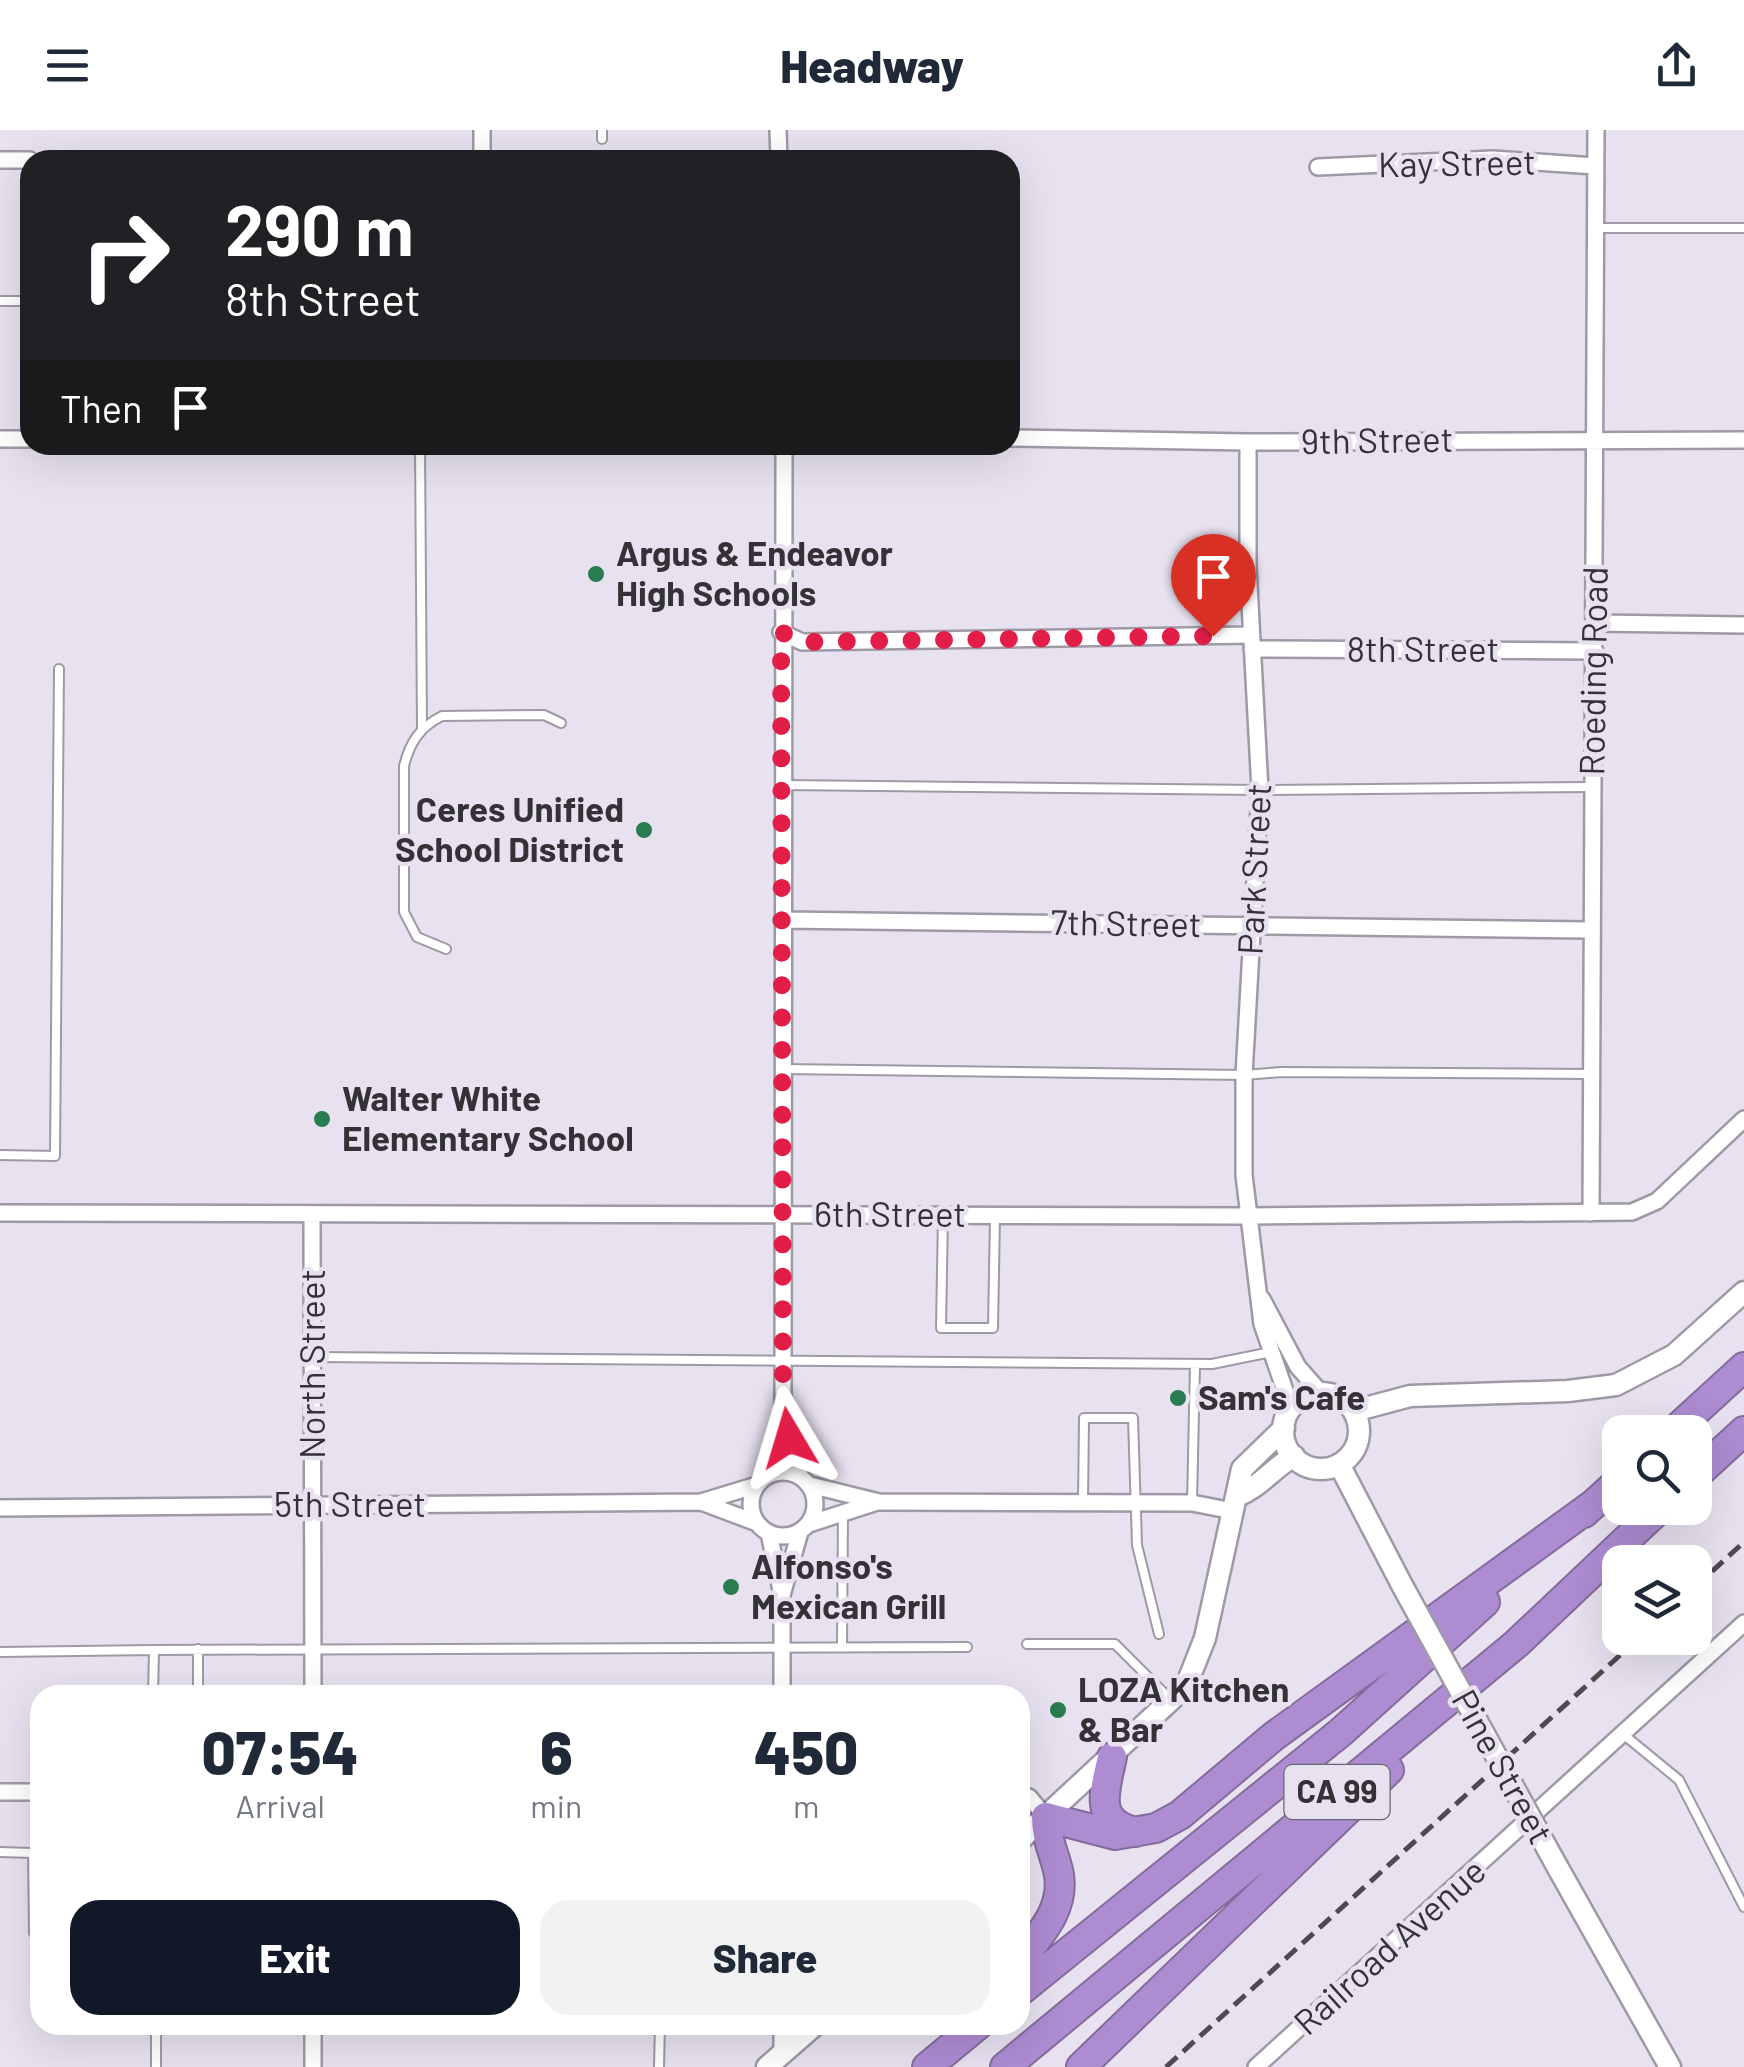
<!DOCTYPE html>
<style>
:root{--surface:#fff;--page:#f2f2f3;--text:#1f2937;--muted:#747a83;--accent:#111827}
body{margin:0;font-family:Barlow,sans-serif;background:var(--page);color:var(--text);height:100vh;display:flex;flex-direction:column;font-size:38px;white-space:nowrap}
*{box-sizing:border-box;margin:0}
p{font-size:32px;color:var(--muted)}
.icon{flex:none;width:55px;height:55px;fill:none;stroke:currentColor;stroke-width:2;stroke-linecap:round;stroke-linejoin:round}
.map{position:relative;flex:1;overflow:hidden}
.panel{position:absolute;left:30px;top:1555px;width:1000px;height:350px;display:flex;flex-direction:column;background:var(--surface);border-radius:30px;box-shadow:0 10px 40px #0002}
.panel>*{flex:none}
.hud{position:absolute;left:20px;top:20px;width:1000px;height:305px;border-radius:30px;box-shadow:0 10px 40px #0002;background:#202124;color:#fff;overflow:hidden}
.controls{position:absolute;left:1602px;top:1285px;display:grid;gap:20px}
.controls a{display:grid;place-items:center;width:110px;height:110px;border-radius:20px;background:var(--surface);box-shadow:0 10px 40px #0002;font-size:50px}
.pin{position:absolute;display:grid;place-items:center;width:85px;height:85px;color:#fff;margin:-102px -42px;border-radius:50% 50% 50% 0;rotate:-45deg;box-shadow:0 0 10px #0007}
.pin .icon{rotate:45deg}
.me{position:absolute;width:110px;margin:-55px;rotate:353deg;stroke-linejoin:round;filter:drop-shadow(0 0 8px #0008)}
.turn{display:flex;align-items:center;gap:35px;height:210px;padding:0 40px;font-size:45px}
.turn .icon{width:130px;height:130px;stroke-width:2.5}
.turn b{display:block;font-size:70px;line-height:85px}
.then{display:flex;align-items:center;height:95px;padding:0 40px;background:#0003;gap:20px;font-size:38px}
.eta{display:flex;justify-content:space-evenly;align-items:center;height:170px;text-align:center}
.eta b{font-size:60px;font-weight:800;line-height:70px}
.cta{display:flex;gap:20px;margin-top:auto;padding:20px 40px}
.cta a{flex:1;height:115px;border-radius:30px;background:var(--accent);color:#fff;font-size:40px;font-weight:800;line-height:115px;text-align:center}
.cta a+a{background:var(--page);color:var(--text)}
header{display:flex;justify-content:space-between;align-items:center;height:130px;padding:0 40px;background:var(--surface);font-size:45px;font-weight:800}
.map>svg:first-child{display:block}
</style>
<header><svg class="icon" aria-label="menu" viewBox="0 0 24 24"><path d="M4 6h16M4 12h16M4 18h16"/></svg>Headway<svg class="icon" aria-label="share" viewBox="0 0 24 24"><path d="M12 15V3M7 8l5-5 5 5M5 13v7h14v-7"/></svg></header>
<div class="map">
<svg width="1744" height="1937" viewBox="0 0 1744 1937">
<rect width="100%" height="100%" fill="#e8e2f0"/>
<g fill="none" stroke-linecap="round" stroke-linejoin="round">
<g stroke="#9f99a6" stroke-width="12">
<path id="service" d="M 602,9 L 602,0
M 1596,98 L 1744,98
M 0,171 L 30,171
M 420,315 L 422,599
M 782,655 L 1260,660 L 1592,657
M 446,819 L 417,807 L 404,782 L 404,636 C 410,612 420,597 442,586 L 544,585 L 561,593
M 783,939 L 1244,945 L 1281,942 L 1591,944
M 0,1025 L 55,1026 L 59,539
M 943,1085 L 941,1198 L 993,1198 L 995,1087
M 313,1227 L 1212,1234 L 1271,1222
M 1083,1372 L 1084,1288 L 1133,1288 L 1137,1415 L 1159,1504
M 1192,1373 L 1195,1234
M 1027,1514 L 1115,1514 L 1170,1569
M 842,1517 L 843,1383
M 198,1519 L 198,1565
M 0,1522 L 154,1520
M 153,1565 L 154,1520 L 967,1517
M 1623,1604 L 1679,1650 L 1744,1777
M 0,1722 L 33,1723
M 40,1723 L 33,1723 L 34,1803 L 40,1803
M 156,1937 L 156,1895
M 659,1937 L 660,1895"/>
</g>
<g stroke="#9f99a6" stroke-width="20">
<path id="minor" d="M 482,0 L 482,30
M 778,0 L 779,30
M 0,30 L 30,30
M 1318,37 L 1493,29 L 1595,36
M 1010,308 L 1248,312 L 1744,310
M 0,309 L 30,309
M 1248,312 L 1248,436 L 1260,660 L 1244,945 L 1244,1045 L 1262,1194 L 1291,1278
M 784,315 L 783,1284 L 800,1346
M 1595,493 L 1744,495
M 781,502 L 802,512 L 1250,505
M 1252,519 L 1595,521
M 782,790 L 1590,800
M 0,1083 L 1248,1086 L 1632,1082 L 1657,1071 L 1744,989
M 1591,1083 L 1596,0
M 312,1084 L 313,1565
M 1262,1169 L 1298,1237 L 1321,1263
M751 1374a32 32 0 1 1 64 0a32 32 0 1 1-64 0Z
M 764,1348 L 782,1288
M 810,1355 L 879,1372 L 1192,1373 L 1233,1381
M 701,1372 L 757,1393
M 0,1378 L 701,1372 L 757,1355
M 809,1394 L 877,1372
M 769,1403 L 782,1465 L 782,1565
M 782,1465 L 800,1402
M 0,1662 L 40,1662
M 1020,1664 L 1029,1667 L 1046,1687
M 313,1895 L 313,1937
M 782,1925 L 782,1895
M 1256,1937 L 1744,1493"/>
</g>
<g stroke="#9f99a6" stroke-width="25">
<path id="tertiary" d="M1283 1301a38 38 0 1 1 76 0a38 38 0 1 1-76 0Z
M 1354,1281 L 1410,1266 L 1568,1261 L 1616,1255 L 1674,1225 L 1744,1162
M 1339,1334 L 1403,1457
M 1237,1366 C 1259,1358 1273,1338 1294,1326
M 1020,1710 L 1186,1556 L 1205,1508 L 1242,1339 L 1284,1298
M 1558,1738 L 1670,1937
M 767,1937 L 815,1895"/>
</g>
<g stroke="#836c9c" stroke-width="32">
<path id="motorway" d="M 1673,1302 L 1744,1237
M 1695,1346 L 1744,1301
M 1584,1383 L 1620,1350
M 1112,1627 C 1105,1661 1092,1692 1136,1702
M 1020,1830 C 1041,1804 1067,1776 1058,1740 C 1053,1720 1046,1708 1046,1687 L 1115,1705 L 1156,1698 L 1180,1685 L 1274,1606 L 1598,1371
M 1020,1861 L 1341,1602 L 1485,1472
M 927,1937 L 978,1895
M 1005,1937 L 1516,1514 L 1660,1378
M 1081,1937 L 1389,1640"/>
</g>
<use href="#service" stroke="#fff" stroke-width="8"/>
<use href="#minor" stroke="#fff" stroke-width="15"/>
<use href="#tertiary" stroke="#fff" stroke-width="20"/>
<use href="#motorway" stroke="#ad8cd2" stroke-width="28"/>
<path stroke="#4d4a50" stroke-width="5" stroke-dasharray="15 8" stroke-linecap="butt" d="M 1695,1457 L 1744,1412
M 1166,1937 L 1639,1508"/>
<g stroke="#9f99a6" stroke-width="25" stroke-linecap="butt">
<path id="tertiary-bridge" d="M 1403,1457 L 1558,1738"/>
</g>
<use href="#tertiary-bridge" stroke="#fff" stroke-width="20"/>
</g>
<g fill="none" stroke-linecap="round" stroke-linejoin="round">
<path stroke="#e11d48" stroke-width="18" stroke-dasharray="0 32.4" d="M 789,1308 L 783,1284 L 781,502 L 802,512 L 1213,506"/>
</g>
<g fill="#297c4f" stroke="#e8e2f0" stroke-width="4">
<circle cx="596" cy="444" r="10"/>
<circle cx="644" cy="700" r="10"/>
<circle cx="322" cy="989" r="10"/>
<circle cx="1178" cy="1268" r="10"/>
<circle cx="731" cy="1457" r="10"/>
<circle cx="1058" cy="1580" r="10"/>
</g>
<g text-anchor="middle" stroke-width="9" stroke-linejoin="round" paint-order="stroke">
<rect fill="#e8e2f0" stroke="#6a676e" stroke-width="2.5" x="1284.5" y="1635" width="105" height="54" rx="8"/>
<g font-size="32" font-weight="bold" fill="#343237">
<text x="1337" y="1673">CA 99</text>
</g>
<g font-size="35" fill="#343237" stroke="#e8e2f0">
<text transform="translate(1457 34) rotate(-1)" y="12">Kay Street</text>
<text transform="translate(1377 311) rotate(-1)" y="12">9th Street</text>
<text x="1423" y="532">8th Street</text>
<text transform="translate(1594 541) rotate(-89)" y="12">Roeding Road</text>
<text transform="translate(1255 739) rotate(-87)" y="12">Park Street</text>
<text transform="translate(1126 794) rotate(1)" y="12">7th Street</text>
<text x="890" y="1097">6th Street</text>
<text transform="translate(313 1234) rotate(-90)" y="12">North Street</text>
<text x="350" y="1387">5th Street</text>
<text transform="translate(1502 1637) rotate(61)" y="12">Pine Street</text>
<text transform="translate(1390 1817) rotate(-42)" y="12">Railroad Avenue</text>
</g>
<g font-size="35" font-weight="bold" fill="#343237" stroke="#e8e2f0" text-anchor="start">
<text x="616" y="436">Argus &amp; Endeavor<tspan x="616" dy="40">High Schools</tspan></text>
<text x="624" y="692" text-anchor="end">Ceres Unified<tspan x="624" dy="40">School District</tspan></text>
<text x="342" y="981">Walter White<tspan x="342" dy="40">Elementary School</tspan></text>
<text x="1198" y="1280">Sam's Cafe</text>
<text x="751" y="1449">Alfonso's<tspan x="751" dy="40">Mexican Grill</tspan></text>
<text x="1078" y="1572">LOZA Kitchen<tspan x="1078" dy="40">&amp; Bar</tspan></text>
</g>
</g>
</svg>
<div class="controls">
<a><svg class="icon" aria-label="search" viewBox="0 0 24 24"><circle cx="10" cy="10" r="6"/><path d="M15 15l6 6"/></svg></a>
<a><svg class="icon" aria-label="layers" viewBox="0 0 24 24"><path d="M12 4l9 5-9 5-9-5zM3 14l9 5 9-5"/></svg></a>
</div>
<div class="pin" style="left:1213px;top:506px;background:#d93025"><svg class="icon" aria-label="arrive" viewBox="0 0 24 24"><path d="M6 21V4h12l-3 4 3 4H6"/></svg></div>
<svg class="me" style="left:789px;top:1308px" viewBox="-20 -20 40 40"><path d="M0-17L14 15 0 8-14 15z" fill="#e11d48" stroke="#fff" stroke-width="4"/></svg>
<div class="hud">
<div class="turn"><svg class="icon" aria-label="right" viewBox="0 0 24 24"><path d="M7 20v-9h11M14 6l5 5-5 5"/></svg><div><b>290 m</b>8th Street</div></div>
<div class="then">Then<svg class="icon" aria-label="arrive" viewBox="0 0 24 24"><path d="M6 21V4h12l-3 4 3 4H6"/></svg></div>
</div>
<section class="panel">
<div class="eta">
<div><b>07:54</b><p>Arrival</p></div>
<div><b>6</b><p>min</p></div>
<div><b>450</b><p>m</p></div>
</div>
<div class="cta"><a>Exit</a><a>Share</a></div>
</section>
</div>
